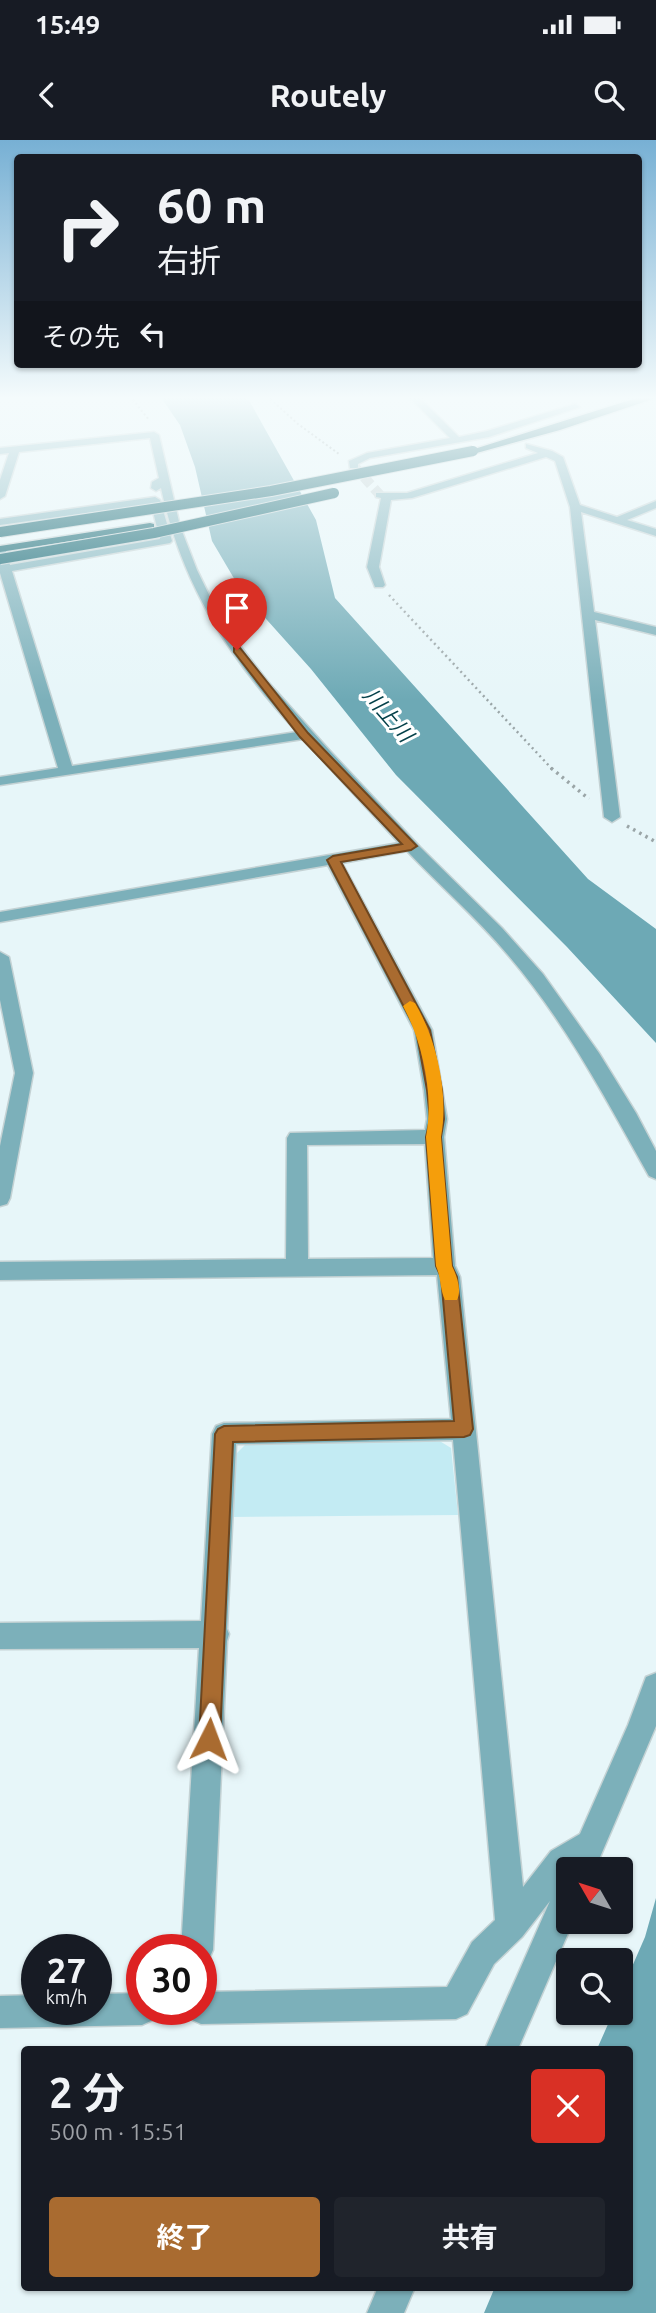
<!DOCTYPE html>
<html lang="ja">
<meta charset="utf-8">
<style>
:root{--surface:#171b24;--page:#20242c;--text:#f1f3f6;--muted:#9ea1a6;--accent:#a96b30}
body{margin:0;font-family:Ubuntu,"Noto Sans JP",sans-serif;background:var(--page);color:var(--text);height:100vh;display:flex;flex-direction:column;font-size:26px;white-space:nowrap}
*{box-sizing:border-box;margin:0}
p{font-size:23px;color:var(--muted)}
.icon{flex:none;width:38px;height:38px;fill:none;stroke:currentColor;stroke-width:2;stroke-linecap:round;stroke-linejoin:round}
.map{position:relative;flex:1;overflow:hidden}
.details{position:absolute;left:21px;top:1906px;width:612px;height:245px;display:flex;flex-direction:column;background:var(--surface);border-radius:7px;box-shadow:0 2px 5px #0004}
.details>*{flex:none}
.guide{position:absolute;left:14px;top:14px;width:628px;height:214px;border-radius:7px;box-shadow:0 2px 5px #0004;background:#171b24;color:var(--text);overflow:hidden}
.needle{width:46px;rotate:309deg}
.buttons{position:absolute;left:556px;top:1717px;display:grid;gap:14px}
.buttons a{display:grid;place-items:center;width:77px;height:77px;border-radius:7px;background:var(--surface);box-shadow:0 2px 5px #0004;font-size:35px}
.speed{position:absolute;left:21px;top:1794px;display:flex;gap:14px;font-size:35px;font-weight:700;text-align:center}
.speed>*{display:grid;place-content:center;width:91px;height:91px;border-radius:50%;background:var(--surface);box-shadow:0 2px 5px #0004;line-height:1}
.speed small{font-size:18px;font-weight:400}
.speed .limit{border:10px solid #d22;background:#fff;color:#111}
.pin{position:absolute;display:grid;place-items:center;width:60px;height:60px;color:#fff;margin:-72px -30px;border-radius:50% 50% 50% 0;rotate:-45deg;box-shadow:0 0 7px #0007}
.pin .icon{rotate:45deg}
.me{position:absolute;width:77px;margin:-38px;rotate:3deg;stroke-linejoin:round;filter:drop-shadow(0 0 5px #0008)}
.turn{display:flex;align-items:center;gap:24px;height:147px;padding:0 28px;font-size:32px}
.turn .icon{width:91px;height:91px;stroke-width:2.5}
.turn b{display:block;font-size:49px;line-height:60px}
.then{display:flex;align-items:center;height:66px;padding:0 28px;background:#0003;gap:14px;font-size:26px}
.round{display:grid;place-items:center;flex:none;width:74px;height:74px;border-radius:7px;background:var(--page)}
.head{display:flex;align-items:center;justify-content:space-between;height:119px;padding:0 28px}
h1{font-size:42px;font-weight:700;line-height:52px}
.primary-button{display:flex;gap:14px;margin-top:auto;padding:14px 28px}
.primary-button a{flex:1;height:80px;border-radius:7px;background:var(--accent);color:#fff;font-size:28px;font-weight:700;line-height:80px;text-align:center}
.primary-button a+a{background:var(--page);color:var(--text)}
.status{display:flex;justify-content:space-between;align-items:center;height:49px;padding:0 35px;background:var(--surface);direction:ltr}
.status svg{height:19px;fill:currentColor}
header{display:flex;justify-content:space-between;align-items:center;height:91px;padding:0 28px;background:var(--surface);font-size:32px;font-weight:700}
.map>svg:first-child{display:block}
</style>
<div class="status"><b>15:49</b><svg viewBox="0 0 49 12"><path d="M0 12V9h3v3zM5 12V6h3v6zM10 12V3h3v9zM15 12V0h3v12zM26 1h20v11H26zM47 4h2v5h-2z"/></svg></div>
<header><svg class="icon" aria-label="back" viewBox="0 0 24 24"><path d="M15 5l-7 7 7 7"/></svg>Routely<svg class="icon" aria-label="search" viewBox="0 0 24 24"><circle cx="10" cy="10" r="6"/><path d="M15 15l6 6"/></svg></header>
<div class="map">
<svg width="656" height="2173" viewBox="0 0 656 2173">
<rect width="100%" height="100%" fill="#e7f6f9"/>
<path fill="#c3ebf3" d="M 250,1300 L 438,1300 L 451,1308 L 458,1375 L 231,1377 L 234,1316 Z"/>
<path fill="#6da9b5" d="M 160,256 L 243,256 L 250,262 L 316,380 L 335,458 L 588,739 L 656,789 L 656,903 L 567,807 L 396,635 L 311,529 L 242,452 L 212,401 L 195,327 L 180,285 Z
M 656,1758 L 656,2173 L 484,2173 L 495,2147 L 630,2147 L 630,1909 L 597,1909 L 613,1873 L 621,1872 L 621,1852 L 645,1797 Z"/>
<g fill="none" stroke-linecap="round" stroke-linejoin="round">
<path stroke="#c1ced0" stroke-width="10" stroke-dasharray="10 5" stroke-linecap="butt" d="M 354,326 L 380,355"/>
<g stroke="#c4d2d4" stroke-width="3">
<path id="minor" d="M 408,256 L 418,256 L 459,297 L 487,291 L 575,264 L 580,267 L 489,297 L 370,318 L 358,324 L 358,328 L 350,328 L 349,321 L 367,313 L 450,298 Z
M 154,292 L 159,295 L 180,386 L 197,430 L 217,471 L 241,507 L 268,542 L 330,611 L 420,707 L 502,788 L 543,834 L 599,913 L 636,973 L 656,1011 L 656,1039 L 649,1036 C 605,958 567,884 508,815 C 477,778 440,746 407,711 L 342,723 L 432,890 L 447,979 L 444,997 L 455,1126 L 460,1137 L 523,1747 L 551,1711 L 580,1694 L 628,1585 L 646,1537 L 656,1533 L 656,1586 L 595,1729 L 569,1729 L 569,1782 L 573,1782 L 518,1909 L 485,1909 L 550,1761 L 522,1797 L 494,1824 L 467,1874 L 456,1879 L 201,1884 L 190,1879 L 185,1869 L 201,1869 L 201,1852 L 447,1847 L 472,1802 L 495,1780 L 453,1300 L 236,1304 L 227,1489 L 229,1494 L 227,1501 L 213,1810 L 208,1821 L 201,1824 L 201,1810 L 181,1810 L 199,1508 L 0,1509 L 0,1483 L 201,1481 L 212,1294 L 216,1286 L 224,1283 L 451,1279 L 437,1135 L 0,1140 L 0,1122 L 286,1119 L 287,998 L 290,993 L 425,990 L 427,979 L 424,950 L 414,890 L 328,725 L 0,782 L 0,772 L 399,703 L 303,599 L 0,645 L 0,637 L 58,628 L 0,433 L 0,408 L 6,411 L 10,425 L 160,399 L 151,364 L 0,385 L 0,379 L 155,357 L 160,360 L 172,401 L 170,403 L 12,431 L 72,626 L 297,592 C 230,519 182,446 161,348 L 156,351 L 151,348 L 152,342 L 159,338 L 150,298 L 19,312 L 5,356 L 0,359 L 0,340 L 9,313 L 0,314 L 0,308 ZM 425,1004 L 433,1118 L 308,1119 L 307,1005 Z
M 526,304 L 552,311 L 563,317 L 580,365 L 617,377 L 656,361 L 656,368 L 627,380 L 656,389 L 656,396 L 581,372 L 594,472 L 656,487 L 656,495 L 595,480 L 620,677 L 612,682 L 604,677 L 570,367 L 555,321 L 546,317 L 412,358 L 391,360 L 379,427 L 385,445 L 383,447 L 375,447 L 367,427 L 381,358 L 376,357 L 376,353 L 407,353 L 538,313 L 526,308 Z
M 0,812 L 9,817 L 33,933 L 10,1058 L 7,1064 L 0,1066 L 0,1006 L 15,933 L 0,860 Z
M 142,1853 L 142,1869 L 158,1869 L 153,1880 L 142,1885 L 0,1888 L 0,1856 L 37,1855 L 37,1869 L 96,1869 L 96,1854 Z
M 378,2147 L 415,2147 L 404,2173 L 367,2173 Z"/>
</g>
<g stroke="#c4d2d4" stroke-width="3">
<path id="highway" d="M 643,256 L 656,258 L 560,290 L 473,314 L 468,311 Z
M 150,383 L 154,384 L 154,388 L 0,412 L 0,406 Z"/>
</g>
<path stroke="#9aa5a7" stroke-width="2" stroke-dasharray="2 2.5" stroke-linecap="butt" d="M 130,256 L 149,280
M 267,256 L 298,284 L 339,314"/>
<path stroke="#9aa5a7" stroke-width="2.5" stroke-dasharray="2 3.5" stroke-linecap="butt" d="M 389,455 L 553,630"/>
<path stroke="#9aa5a7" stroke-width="3.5" stroke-dasharray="2.5 4.5" stroke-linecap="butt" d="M 551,628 L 589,659
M 627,686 L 656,702"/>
<use href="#minor" fill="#7cb0ba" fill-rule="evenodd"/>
<use href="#highway" fill="#005a67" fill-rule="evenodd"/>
<g stroke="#c4d2d4" stroke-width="12" stroke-linecap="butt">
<path id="highway-bridge" d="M 0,392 L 271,351 L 473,311
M 0,419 L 154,393 L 334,353"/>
</g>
<use href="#highway-bridge" stroke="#005a67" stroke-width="10"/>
</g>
<linearGradient id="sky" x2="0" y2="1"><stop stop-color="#77b0d4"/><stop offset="0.46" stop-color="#f4fbfc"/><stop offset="1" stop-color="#f4fbfc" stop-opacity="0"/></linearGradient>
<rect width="656" height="561" fill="url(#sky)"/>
<path fill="#a96b30" stroke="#6e461f" stroke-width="2" d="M 234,508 L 240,508 L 308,593 L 417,706 L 411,710 L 341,722 L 430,890 L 442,950 L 444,979 L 441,997 L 452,1126 L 457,1137 L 473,1289 L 470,1295 L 464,1297 L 233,1302 L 220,1599 L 217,1607 L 209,1610 L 202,1607 L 199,1599 L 215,1294 L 218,1289 L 224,1286 L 454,1281 L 441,1137 L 436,1126 L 426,997 L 430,979 L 427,950 L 416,890 L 327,720 L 333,716 L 402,704 L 300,597 L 234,512 Z"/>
<path fill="#f59e0b" d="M 410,861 L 415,863 C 437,900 449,954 441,997 L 452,1126 C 457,1136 462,1150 457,1160 L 445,1160 C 440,1150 441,1137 436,1126 L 426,997 C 434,955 423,903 403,866 Z"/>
<g text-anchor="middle" stroke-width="6" stroke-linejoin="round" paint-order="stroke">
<g font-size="21" font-style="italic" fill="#05414a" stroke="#fff">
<text transform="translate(388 575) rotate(49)" y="7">川上川</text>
</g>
</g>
</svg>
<div class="buttons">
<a><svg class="needle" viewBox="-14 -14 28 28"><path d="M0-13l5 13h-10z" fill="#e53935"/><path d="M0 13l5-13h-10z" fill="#9ea1a6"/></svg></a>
<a><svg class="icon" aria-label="search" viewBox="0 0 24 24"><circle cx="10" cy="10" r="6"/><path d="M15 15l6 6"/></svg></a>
</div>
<div class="speed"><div>27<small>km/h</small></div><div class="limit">30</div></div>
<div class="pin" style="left:237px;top:510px;background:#d93025"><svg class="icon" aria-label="arrive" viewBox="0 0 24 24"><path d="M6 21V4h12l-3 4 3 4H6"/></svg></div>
<svg class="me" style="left:209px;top:1599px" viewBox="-20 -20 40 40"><path d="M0-17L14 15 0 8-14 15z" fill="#a96b30" stroke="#fff" stroke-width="4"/></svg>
<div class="guide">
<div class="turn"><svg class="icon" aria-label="right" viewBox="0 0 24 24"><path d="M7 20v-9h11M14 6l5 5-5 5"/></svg><div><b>60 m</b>右折</div></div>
<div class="then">その先<svg class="icon" aria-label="left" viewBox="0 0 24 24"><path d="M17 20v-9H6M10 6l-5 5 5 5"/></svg></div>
</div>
<section class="details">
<div class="head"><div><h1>2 分</h1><p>500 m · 15:51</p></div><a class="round" style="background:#d93025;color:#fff"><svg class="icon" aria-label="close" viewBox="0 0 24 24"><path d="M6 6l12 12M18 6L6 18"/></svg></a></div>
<div class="primary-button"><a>終了</a><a>共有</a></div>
</section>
</div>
